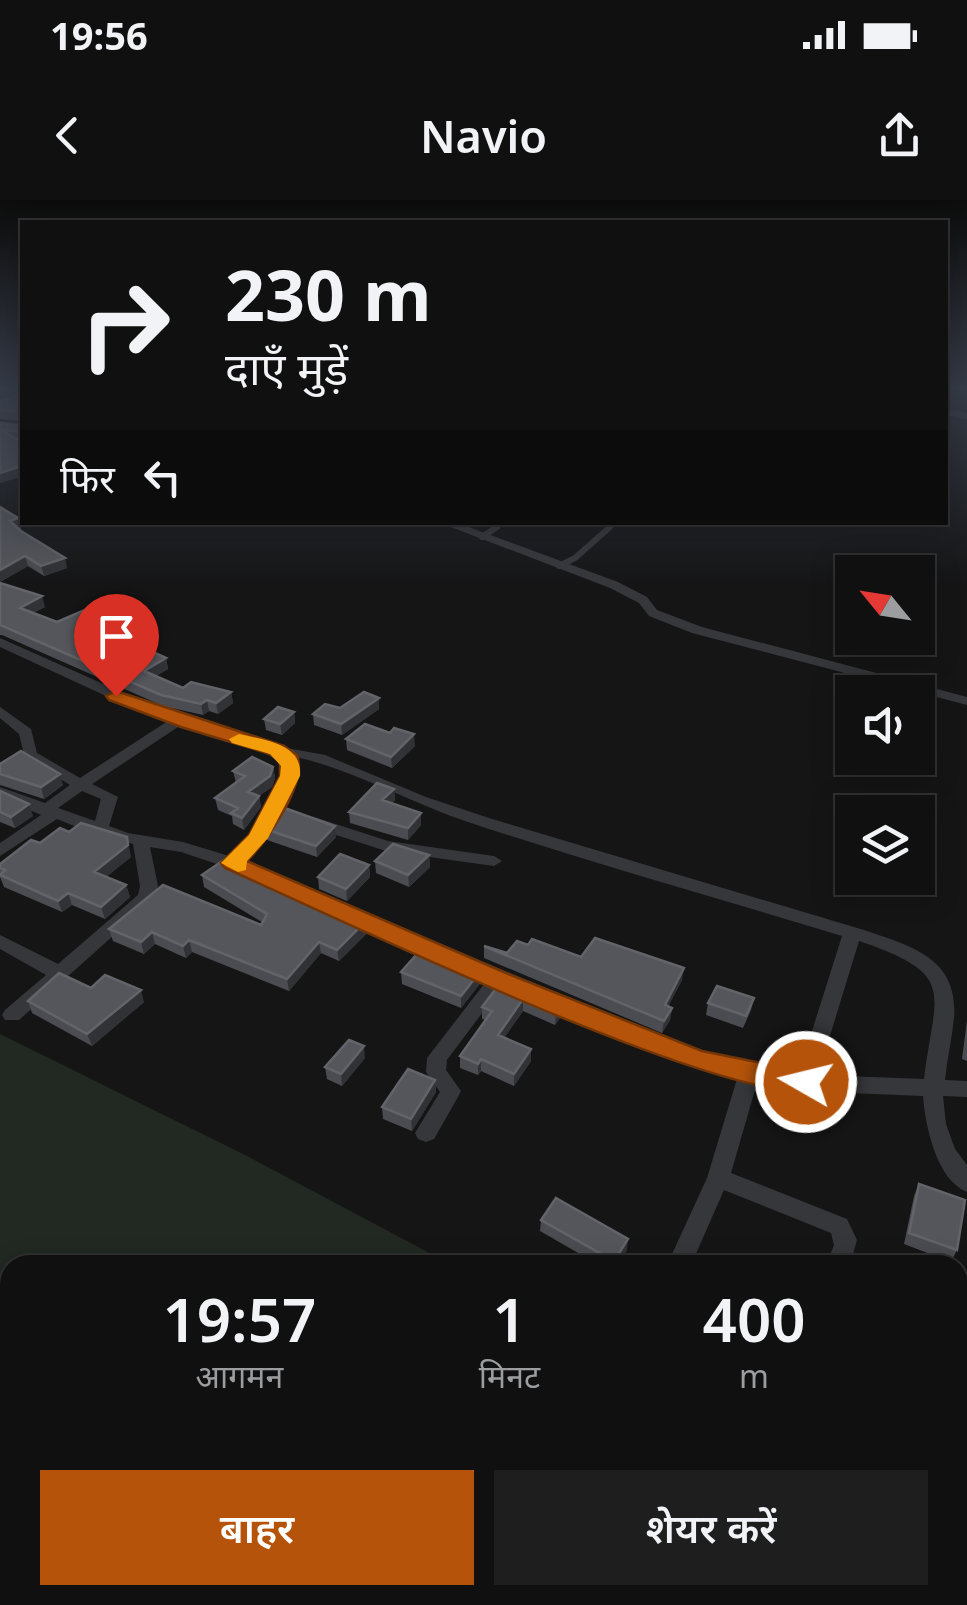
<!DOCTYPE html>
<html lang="hi">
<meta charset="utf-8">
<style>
:root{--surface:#101010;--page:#1e1e1e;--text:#f1f3f6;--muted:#9c9d9f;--line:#303030;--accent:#b45309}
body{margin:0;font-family:"Noto Sans","Noto Sans Devanagari",sans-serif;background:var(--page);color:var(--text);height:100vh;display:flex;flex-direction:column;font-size:38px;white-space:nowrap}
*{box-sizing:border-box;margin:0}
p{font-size:32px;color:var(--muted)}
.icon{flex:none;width:55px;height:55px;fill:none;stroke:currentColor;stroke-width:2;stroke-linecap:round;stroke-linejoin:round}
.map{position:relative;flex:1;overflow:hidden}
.sheet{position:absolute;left:0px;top:1055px;width:968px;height:350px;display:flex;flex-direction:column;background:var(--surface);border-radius:30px 30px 0 0;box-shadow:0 5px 25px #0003,0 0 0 2px var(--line)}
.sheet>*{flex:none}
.top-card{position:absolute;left:20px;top:20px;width:928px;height:305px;border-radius:0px;box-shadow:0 5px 25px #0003,0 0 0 2px var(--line);background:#101010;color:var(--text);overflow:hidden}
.needle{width:65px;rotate:300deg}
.fabs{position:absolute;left:835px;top:355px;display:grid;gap:20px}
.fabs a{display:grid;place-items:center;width:100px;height:100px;border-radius:0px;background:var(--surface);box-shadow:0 5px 25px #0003,0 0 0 2px var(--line);font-size:50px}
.pin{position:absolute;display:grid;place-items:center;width:85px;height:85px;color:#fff;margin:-102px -42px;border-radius:50% 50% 50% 0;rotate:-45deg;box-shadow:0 0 10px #0007}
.pin .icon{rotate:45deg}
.me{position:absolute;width:110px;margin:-55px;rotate:278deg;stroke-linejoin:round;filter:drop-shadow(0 0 8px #0008)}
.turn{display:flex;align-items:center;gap:35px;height:210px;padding:0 40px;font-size:45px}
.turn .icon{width:130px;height:130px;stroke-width:2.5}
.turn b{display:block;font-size:70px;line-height:85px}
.then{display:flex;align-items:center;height:95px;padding:0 40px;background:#0003;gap:20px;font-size:38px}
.eta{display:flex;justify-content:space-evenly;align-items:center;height:170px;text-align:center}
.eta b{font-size:60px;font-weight:600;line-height:70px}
.action{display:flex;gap:20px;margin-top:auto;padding:20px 40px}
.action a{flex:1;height:115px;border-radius:0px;background:var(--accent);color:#fff;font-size:40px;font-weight:600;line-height:115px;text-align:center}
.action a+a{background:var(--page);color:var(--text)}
.status{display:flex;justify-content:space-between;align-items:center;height:70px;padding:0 50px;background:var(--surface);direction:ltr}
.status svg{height:28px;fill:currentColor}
header{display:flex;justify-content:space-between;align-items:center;height:130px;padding:0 40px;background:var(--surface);font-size:45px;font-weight:600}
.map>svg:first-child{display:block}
</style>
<div class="status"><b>19:56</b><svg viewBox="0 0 49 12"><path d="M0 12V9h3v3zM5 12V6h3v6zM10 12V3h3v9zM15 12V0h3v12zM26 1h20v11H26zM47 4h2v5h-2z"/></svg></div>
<header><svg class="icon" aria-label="back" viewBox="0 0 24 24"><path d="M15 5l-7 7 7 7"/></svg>Navio<svg class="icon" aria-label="share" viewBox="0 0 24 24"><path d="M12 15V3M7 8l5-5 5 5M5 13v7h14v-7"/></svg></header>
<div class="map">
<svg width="967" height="1405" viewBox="0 0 967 1405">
<rect width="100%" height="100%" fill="#151516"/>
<path fill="#212922" d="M 0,834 L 245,955 L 452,1065 L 10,1065 L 10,1395 L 958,1395 L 958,1333 L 967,1338 L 967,1405 L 0,1405 Z"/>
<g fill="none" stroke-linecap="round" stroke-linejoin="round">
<path stroke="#36373b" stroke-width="5" d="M 493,329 L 504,322
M 607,329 L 615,322"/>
<path stroke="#36373b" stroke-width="6" d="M 482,337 L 497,327
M 559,366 L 575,358 L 610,327"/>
<path fill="#36373b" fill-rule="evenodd" d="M 0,188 L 7,188 L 22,199 L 0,208 L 0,202 L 11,198 L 0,191 Z
M 945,188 L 951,188 L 945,192 Z
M 945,209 L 967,213 L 967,219 L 945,215 Z
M 438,322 L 455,322 L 618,382 L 647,397 L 657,410 L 702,427 L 967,497 L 967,505 L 692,433 L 649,416 L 639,403 L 610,388 Z
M 0,438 L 162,510 L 276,546 L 325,555 L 426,597 L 492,619 L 864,730 C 911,746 959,758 954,818 C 952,839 947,859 945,880 L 967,881 L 967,897 L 943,896 L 946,924 L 955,949 L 967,965 L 967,992 C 936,980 925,924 923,896 L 826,892 L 757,883 L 731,973 L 847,1019 L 857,1040 L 850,1065 L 826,1065 L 834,1045 L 831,1033 L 724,990 L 691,1065 L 667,1065 L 707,978 L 737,879 L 689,865 L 503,785 L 447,860 L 446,870 L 461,891 L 458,897 L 434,939 L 426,942 L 418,939 L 415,933 L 440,892 L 426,872 L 427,858 L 488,779 L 226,667 L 181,652 L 150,647 L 158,686 L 152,701 L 19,820 L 5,820 L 2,815 L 5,810 L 46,775 L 0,749 L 0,735 L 58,764 L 138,695 L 140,686 L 133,644 L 94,634 L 57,619 L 0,656 L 0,643 L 41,615 L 0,597 L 0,587 L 45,603 L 70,585 L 25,558 L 19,534 L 0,518 L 0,507 L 31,529 L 37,553 L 80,578 L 168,521 L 132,508 L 0,447 ZM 181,525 L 239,541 L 282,562 C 279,597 253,632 229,656 L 183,642 L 128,633 L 109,626 L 118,597 L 92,584 ZM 296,557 C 355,570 410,603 468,622 C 591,663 718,698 842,736 L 799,872 L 749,866 L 701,853 L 243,661 C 264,638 303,589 296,557 ZM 82,591 L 101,599 L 95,621 L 58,608 ZM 859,741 C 960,775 934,792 924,879 L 818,875 Z
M 314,617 L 388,641 L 494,656 L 502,661 L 494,666 L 386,651 L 308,626 L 306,622 Z"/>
</g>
<path fill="#4b4c51" d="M 13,188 L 22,188 L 22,221 L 0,219 L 0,201 L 19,195 Z
M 22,221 L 22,241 L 18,240 L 22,276 L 0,283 L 1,223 L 19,225 Z
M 0,307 L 21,328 L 19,329 L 67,368 L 44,376 L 28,366 L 0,382 Z
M 0,383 L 45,407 L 33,413 L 57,422 L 133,422 L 134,428 L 147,443 L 141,446 L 166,458 L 168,469 L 156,476 L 183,488 L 231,492 L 233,503 L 218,514 L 209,511 L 203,515 L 163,506 L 2,435 L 0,435 Z
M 340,508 L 379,509 L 342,535 L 314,525 L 313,514 Z
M 294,512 L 295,523 L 282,535 L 266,530 L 264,519 Z
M 346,539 L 415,546 L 392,568 L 347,550 Z
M 0,564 L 63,585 L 44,599 L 0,585 Z
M 273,567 L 275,578 L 272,587 L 259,596 L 261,607 L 244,630 L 233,624 L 232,616 L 218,610 L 215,598 L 236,583 L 233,571 Z
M 394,589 L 395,600 L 392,603 L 421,613 L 421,625 L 408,640 L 350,623 L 349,612 Z
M 0,591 L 33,616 L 15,628 L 0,622 Z
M 262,628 L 336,637 L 317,657 L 264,639 Z
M 40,643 L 131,657 L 106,677 L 126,685 L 130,697 L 105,719 L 72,705 L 62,712 L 4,687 L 0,677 L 0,664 Z
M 429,655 L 430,667 L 409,687 L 376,673 L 375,661 Z
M 369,665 L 370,677 L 347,701 L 319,689 L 318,677 Z
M 202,675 L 284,692 L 367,720 L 368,732 L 339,761 L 321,753 L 289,791 L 192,752 L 186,758 L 155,744 L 144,754 L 113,741 L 109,729 L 261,725 L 262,722 L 204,687 Z
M 528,745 L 682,780 L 668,806 L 672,808 L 670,820 L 662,833 L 484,758 L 484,746 L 507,753 Z
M 401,772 L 482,781 L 461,808 L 402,784 Z
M 504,778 L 563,803 L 562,815 L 555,825 L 523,811 L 504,838 L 531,861 L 514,886 L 481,871 L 478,875 L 460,868 L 460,856 L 485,820 L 482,819 L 482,807 Z
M 91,788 L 144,802 L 92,846 L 32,813 L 28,801 Z
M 754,798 L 751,810 L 743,828 L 706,815 L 708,803 Z
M 967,820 L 967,861 L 962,859 Z
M 365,858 L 342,886 L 327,879 L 325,867 Z
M 435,880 L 436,892 L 412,931 L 383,919 L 382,907 Z
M 919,984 L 957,1050 L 951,1062 L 904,1044 L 914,996 Z
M 541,1020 L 627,1050 L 617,1065 L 599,1065 L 540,1031 Z"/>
<path fill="#313235" d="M 22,266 L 22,276 L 0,283 L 0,273 Z
M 18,318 L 21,328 L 12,331 L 10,321 Z
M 25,356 L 28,366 L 0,382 L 0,370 Z
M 65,358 L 67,368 L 44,376 L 41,366 Z
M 42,396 L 45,407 L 23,418 L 20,408 Z
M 144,432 L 147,443 L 131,452 L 129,441 Z
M 166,458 L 168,469 L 146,481 L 144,471 Z
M 231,492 L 233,503 L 218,514 L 216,503 Z
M 379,498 L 379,509 L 342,535 L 341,524 Z
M 207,500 L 209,511 L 203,515 L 201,504 Z
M 294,512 L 295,523 L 282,535 L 280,524 Z
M 414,534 L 415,546 L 392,568 L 391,557 Z
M 273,567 L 275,578 L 272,587 L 259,596 L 261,607 L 244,630 L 242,618 L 248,592 Z
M 60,574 L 63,585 L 44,599 L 41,587 Z
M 394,589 L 395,600 L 383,612 L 382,600 Z
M 29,604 L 33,616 L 15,628 L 11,617 Z
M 421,613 L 421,625 L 408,640 L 408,628 Z
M 335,626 L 336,637 L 317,657 L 316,646 Z
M 127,637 L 131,657 L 97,684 L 94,672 Z
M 429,655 L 430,667 L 409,687 L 408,675 Z
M 369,665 L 370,677 L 347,701 L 346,689 Z
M 126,685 L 130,697 L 105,719 L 101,707 Z
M 68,693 L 72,705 L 62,712 L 58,701 Z
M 367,720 L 368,732 L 339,761 L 337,750 Z
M 152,732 L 155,744 L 144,754 L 141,742 Z
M 189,740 L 192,752 L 186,758 L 183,746 Z
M 319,742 L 321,753 L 289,791 L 287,779 Z
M 684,768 L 682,780 L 663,817 L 665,805 Z
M 482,769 L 482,781 L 461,808 L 461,796 Z
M 141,790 L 144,802 L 92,846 L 87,834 Z
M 523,799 L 523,811 L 498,847 L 498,835 Z
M 563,803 L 562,815 L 555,825 L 556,813 Z
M 672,808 L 670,820 L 662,833 L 664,821 Z
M 364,846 L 365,858 L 342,886 L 341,874 Z
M 531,849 L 531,861 L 514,886 L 514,874 Z
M 481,859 L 481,871 L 478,875 L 478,864 Z
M 435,880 L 436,892 L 412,931 L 411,919 Z
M 628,1039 L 627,1050 L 617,1065 L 613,1065 L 614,1061 Z"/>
<path fill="#55565b" stroke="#626469" stroke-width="2.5" d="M 21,194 L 22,195 L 22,212 L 0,210 L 0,201 Z
M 22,221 L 22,232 L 0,229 L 1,223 L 19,225 Z
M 0,229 L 22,243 L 22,255 L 20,256 L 22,257 L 22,266 L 0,273 Z
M 0,307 L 18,318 L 10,321 L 21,331 L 65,358 L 41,366 L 25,356 L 0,370 Z
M 0,383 L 42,396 L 20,408 L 57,422 L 99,404 L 133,422 L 126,425 L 144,432 L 129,441 L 166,458 L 144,471 L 183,488 L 191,482 L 231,492 L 216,503 L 207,500 L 201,504 L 161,495 L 0,425 Z
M 364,492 L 379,498 L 341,524 L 313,514 L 325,504 L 340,508 Z
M 278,507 L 294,512 L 280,524 L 264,519 Z
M 365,524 L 390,533 L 394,528 L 414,534 L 391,557 L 346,539 Z
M 21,551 L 60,574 L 41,587 L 0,574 L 0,564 Z
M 252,557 L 273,567 L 270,576 L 248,592 L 259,596 L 242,618 L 231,613 L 238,608 L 215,598 L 245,576 L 233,571 Z
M 377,583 L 394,589 L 382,600 L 421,613 L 408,628 L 349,612 Z
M 0,591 L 29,604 L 11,617 L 0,612 Z
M 279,606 L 335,626 L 316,646 L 262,628 Z
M 81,623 L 127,637 L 128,645 L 94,672 L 126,685 L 101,707 L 68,693 L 58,701 L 0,675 L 5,670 L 0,668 L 0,664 L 31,640 L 40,643 L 60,628 L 69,632 Z
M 393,644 L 429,655 L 408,675 L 375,661 Z
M 340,654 L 369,665 L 346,689 L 318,677 Z
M 224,660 L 284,692 L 289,687 L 367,720 L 337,750 L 319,742 L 287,779 L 189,740 L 183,746 L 152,732 L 141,742 L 109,729 L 163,685 L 261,725 L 267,714 L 202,675 Z
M 595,738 L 684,768 L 665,805 L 672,808 L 664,821 L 484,746 L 507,753 L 517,741 L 528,745 L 532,739 L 581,757 Z
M 425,745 L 482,769 L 461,796 L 401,772 Z
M 59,773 L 91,788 L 105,775 L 141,790 L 87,834 L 28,801 Z
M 504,778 L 563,803 L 556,813 L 523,799 L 498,835 L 531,849 L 514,874 L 481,859 L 478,864 L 460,856 L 492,811 L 482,807 Z
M 717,786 L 754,798 L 746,816 L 708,803 Z
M 349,840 L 364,846 L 341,874 L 325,867 Z
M 408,869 L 435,880 L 411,919 L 382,907 Z
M 919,984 L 965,1000 L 957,1050 L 909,1033 Z
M 556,998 L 628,1039 L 614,1061 L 541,1020 Z"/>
<linearGradient id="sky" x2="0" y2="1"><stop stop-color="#0c0c0c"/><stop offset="0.49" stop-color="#353b47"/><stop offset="1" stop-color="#353b47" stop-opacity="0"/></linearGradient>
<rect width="967" height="385" fill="url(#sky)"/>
<path fill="#b45309" stroke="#753606" stroke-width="2.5" d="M 116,491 L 284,546 L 297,555 C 308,583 267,641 247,661 L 506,773 L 702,851 L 816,874 L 820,882 L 816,889 C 741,914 318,709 225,668 L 221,663 L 249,635 L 280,576 L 280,562 L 270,554 L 181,527 L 109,500 L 106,496 Z"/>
<path fill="#f59e0b" d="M 239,534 C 263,540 303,543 300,576 L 268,638 L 247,661 L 246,670 L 238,672 L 221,663 L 249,635 L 280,576 L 281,566 L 270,554 L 232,543 L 229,539 Z"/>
</svg>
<div class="fabs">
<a><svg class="needle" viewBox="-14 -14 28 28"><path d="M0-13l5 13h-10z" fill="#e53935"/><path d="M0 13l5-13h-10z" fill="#9c9d9f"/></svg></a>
<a><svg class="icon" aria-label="sound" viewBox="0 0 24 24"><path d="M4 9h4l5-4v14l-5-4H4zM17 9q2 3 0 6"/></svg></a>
<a><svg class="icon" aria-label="layers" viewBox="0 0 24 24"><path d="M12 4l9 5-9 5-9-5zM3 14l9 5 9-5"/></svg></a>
</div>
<div class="pin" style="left:116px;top:496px;background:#d93025"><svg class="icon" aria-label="arrive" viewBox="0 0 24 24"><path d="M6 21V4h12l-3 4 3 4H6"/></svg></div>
<svg class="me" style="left:806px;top:882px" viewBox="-20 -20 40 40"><circle r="17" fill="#b45309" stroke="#fff" stroke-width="3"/><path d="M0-11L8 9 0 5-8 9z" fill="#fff"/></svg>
<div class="top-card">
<div class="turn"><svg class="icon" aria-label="right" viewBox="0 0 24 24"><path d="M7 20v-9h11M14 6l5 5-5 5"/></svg><div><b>230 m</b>दाएँ मुड़ें</div></div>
<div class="then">फिर<svg class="icon" aria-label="left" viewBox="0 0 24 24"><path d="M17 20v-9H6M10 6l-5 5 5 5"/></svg></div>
</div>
<section class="sheet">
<div class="eta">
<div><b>19:57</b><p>आगमन</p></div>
<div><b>1</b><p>मिनट</p></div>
<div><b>400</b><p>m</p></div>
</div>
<div class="action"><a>बाहर</a><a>शेयर करें</a></div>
</section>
</div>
